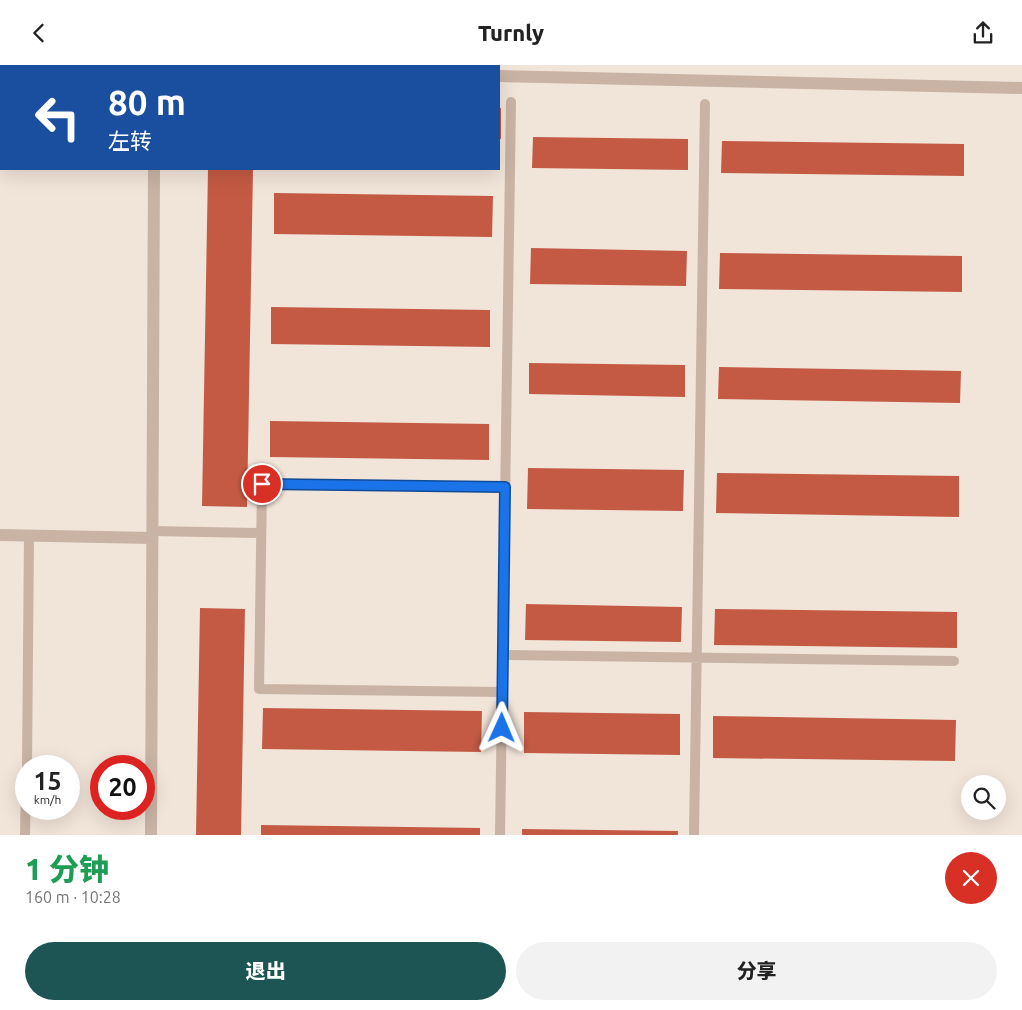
<!DOCTYPE html>
<html lang="zh">
<meta charset="utf-8">
<style>
:root{--surface:#fff;--page:#f2f2f2;--text:#222;--muted:#767676;--accent:#1d5554}
body{margin:0;font-family:Ubuntu,"Noto Sans SC",sans-serif;background:var(--page);color:var(--text);height:100vh;display:flex;flex-direction:column;font-size:19px;white-space:nowrap}
*{box-sizing:border-box;margin:0}
p{font-size:16px;color:var(--muted)}
.icon{flex:none;width:28px;height:28px;fill:none;stroke:currentColor;stroke-width:2;stroke-linecap:round;stroke-linejoin:round}
.map{position:relative;height:770px;overflow:hidden}
.panel{display:flex;flex-direction:column;background:var(--surface);flex:1}
.panel>*{flex:none}
.top-card{position:absolute;left:0px;top:0px;width:500px;height:105px;box-shadow:0 5px 20px #0002;background:#1a4fa0;color:#fff;overflow:hidden}
.fabs{position:absolute;left:961px;top:710px;display:grid;gap:10px}
.fabs a{display:grid;place-items:center;width:45px;height:45px;border-radius:50%;background:var(--surface);box-shadow:0 5px 20px #0002;font-size:25px}
.speed{position:absolute;left:15px;top:690px;display:flex;gap:10px;font-size:25px;font-weight:700;text-align:center}
.speed>*{display:grid;place-content:center;width:65px;height:65px;border-radius:50%;background:var(--surface);box-shadow:0 5px 20px #0002;line-height:1}
.speed small{font-size:12px;font-weight:400}
.speed .limit{border:8px solid #d22;background:#fff;color:#111}
.pin{position:absolute;display:grid;place-items:center;width:42px;height:42px;color:#fff;margin:-21px;border:2px solid #fff;border-radius:50%;box-shadow:0 1px 5px #0007}
.me{position:absolute;width:55px;margin:-28px;rotate:1deg;stroke-linejoin:round;filter:drop-shadow(0 0 4px #0008)}
.turn{display:flex;align-items:center;gap:18px;height:105px;padding:0 25px;font-size:22px}
.turn .icon{width:65px;height:65px;stroke-width:2.5}
.turn b{display:block;font-size:35px;line-height:42px}
.round{display:grid;place-items:center;flex:none;width:52px;height:52px;border-radius:26px;background:var(--page)}
.headline{display:flex;align-items:center;justify-content:space-between;height:85px;padding:0 25px}
h1{font-size:30px;font-weight:800;line-height:38px;color:#1e9e55}
.primary-button{display:flex;gap:10px;margin-top:auto;padding:10px 25px}
.primary-button a{flex:1;height:58px;border-radius:30px;background:var(--accent);color:#fff;font-size:20px;font-weight:800;line-height:58px;text-align:center}
.primary-button a+a{background:var(--page);color:var(--text)}
header{display:flex;justify-content:space-between;align-items:center;height:65px;padding:0 25px;background:var(--surface);font-size:22px;font-weight:800}
.map>svg:first-child{display:block}
</style>
<header><svg class="icon" aria-label="back" viewBox="0 0 24 24"><path d="M15 5l-7 7 7 7"/></svg>Turnly<svg class="icon" aria-label="share" viewBox="0 0 24 24"><path d="M12 15V3M7 8l5-5 5 5M5 13v7h14v-7"/></svg></header>
<div class="map">
<svg width="1022" height="770" viewBox="0 0 1022 770">
<rect width="100%" height="100%" fill="#f1e4d9"/>
<path fill="#c45a44" d="M 499,43 L 501,43 L 501,74 L 499,74 Z
M 533,72 L 688,74 L 688,105 L 532,103 Z
M 722,76 L 964,79 L 964,111 L 721,108 Z
M 208,104 L 253,104 L 247,442 L 202,441 Z
M 274,128 L 493,131 L 492,172 L 274,169 Z
M 531,183 L 687,186 L 686,221 L 530,219 Z
M 720,188 L 962,191 L 962,227 L 719,224 Z
M 271,242 L 490,245 L 490,282 L 271,279 Z
M 529,298 L 685,300 L 685,332 L 529,329 Z
M 719,302 L 961,306 L 960,338 L 718,334 Z
M 270,356 L 489,359 L 489,395 L 270,392 Z
M 528,403 L 684,405 L 683,446 L 527,444 Z
M 717,408 L 959,411 L 959,452 L 716,448 Z
M 526,539 L 682,542 L 681,577 L 525,575 Z
M 200,543 L 245,544 L 241,770 L 196,770 Z
M 715,544 L 957,547 L 957,583 L 714,580 Z
M 263,643 L 482,646 L 481,687 L 262,684 Z
M 524,647 L 680,649 L 680,690 L 524,688 Z
M 713,651 L 956,655 L 955,696 L 713,693 Z
M 261,760 L 480,763 L 480,770 L 261,770 Z
M 522,764 L 678,766 L 678,770 L 522,770 Z"/>
<g fill="none" stroke-linecap="round" stroke-linejoin="round">
<path stroke="#c8b3a5" stroke-width="10" d="M 152,466 L 261,468
M 503,590 L 954,596
M 502,627 L 259,624 L 262,419 L 505,422
M 27,701 L 29,471
M 25,770 L 26,713
M 500,770 L 511,37
M 694,770 L 705,39"/>
<path stroke="#c8b3a5" stroke-width="12" d="M 499,11 L 1022,23"/>
<path stroke="#c8b3a5" stroke-width="12" d="M 154,1 L 154,0
M 0,470 L 152,473
M 151,770 L 154,104"/>
</g>
<g fill="none" stroke-linecap="round" stroke-linejoin="round">
<g stroke="#114b97" stroke-width="12">
<path id="route" d="M 262,419 L 505,422 L 502,663"/>
</g>
<use href="#route" stroke="#1a73e8" stroke-width="9"/>
</g>
</svg>
<div class="fabs">
<a><svg class="icon" aria-label="search" viewBox="0 0 24 24"><circle cx="10" cy="10" r="6"/><path d="M15 15l6 6"/></svg></a>
</div>
<div class="speed"><div>15<small>km/h</small></div><div class="limit">20</div></div>
<div class="pin" style="left:262px;top:419px;background:#d93025"><svg class="icon" aria-label="arrive" viewBox="0 0 24 24"><path d="M6 21V4h12l-3 4 3 4H6"/></svg></div>
<svg class="me" style="left:502px;top:663px" viewBox="-20 -20 40 40"><path d="M0-17L14 15 0 8-14 15z" fill="#1a73e8" stroke="#fff" stroke-width="4"/></svg>
<div class="top-card">
<div class="turn"><svg class="icon" aria-label="left" viewBox="0 0 24 24"><path d="M17 20v-9H6M10 6l-5 5 5 5"/></svg><div><b>80 m</b>左转</div></div>
</div>
</div>
<section class="panel">
<div class="headline"><div><h1>1 分钟</h1><p>160 m · 10:28</p></div><a class="round" style="background:#d93025;color:#fff"><svg class="icon" aria-label="close" viewBox="0 0 24 24"><path d="M6 6l12 12M18 6L6 18"/></svg></a></div>
<div class="primary-button"><a>退出</a><a>分享</a></div>
</section>
